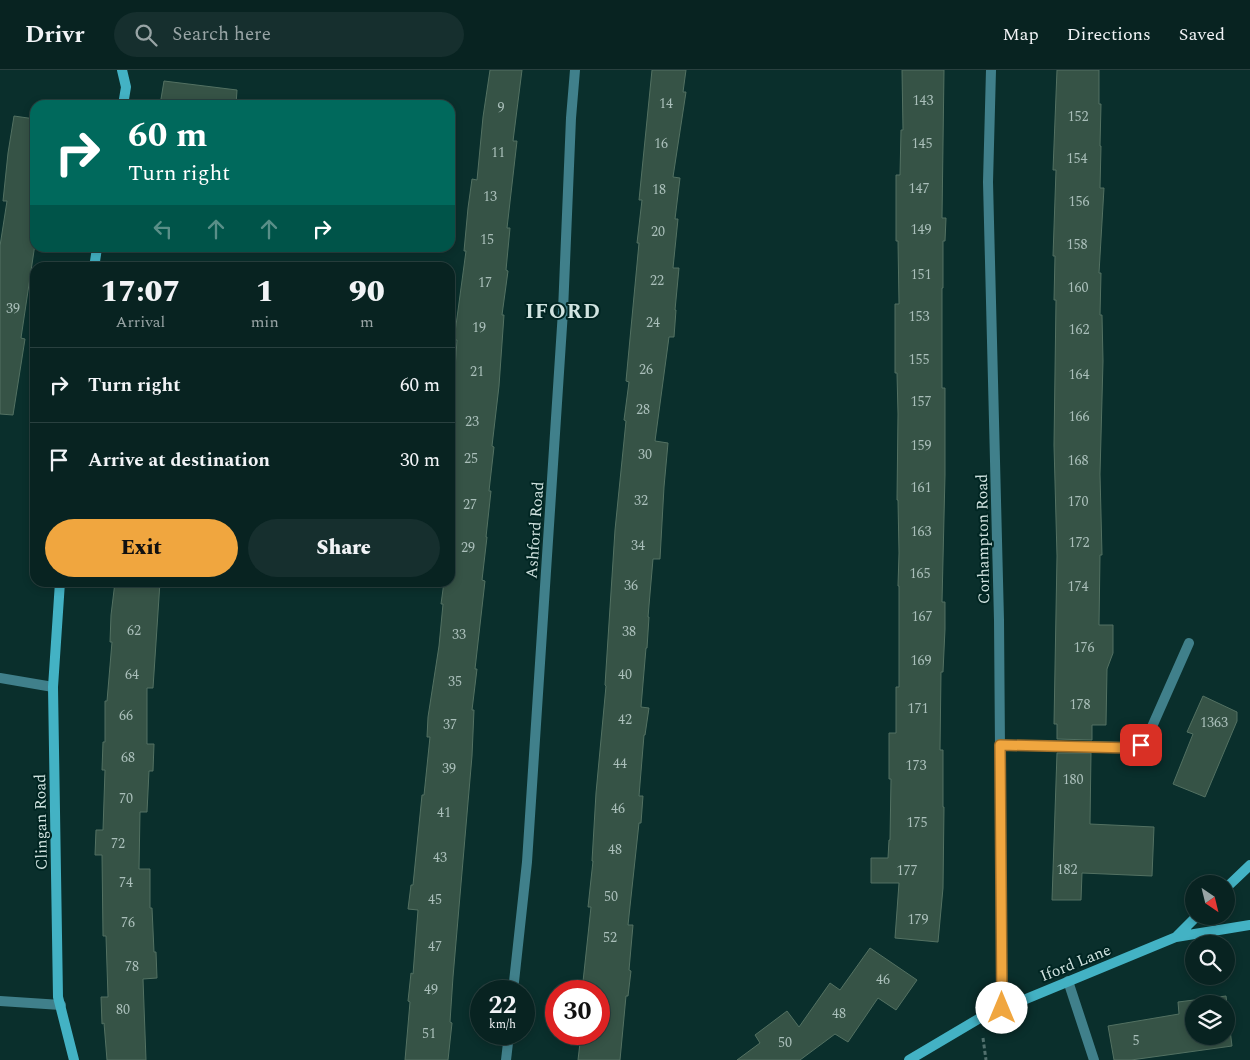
<!DOCTYPE html>
<style>
:root{--surface:#082321;--page:#162f2e;--text:#f1f3f6;--muted:#98a4a5;--line:#29403f;--accent:#f0a63f}
body{margin:0;font-family:Spectral,serif;background:var(--page);color:var(--text);height:100vh;display:flex;flex-direction:column;font-size:19px;white-space:nowrap}
*{box-sizing:border-box;margin:0}
p{font-size:16px;color:var(--muted)}
.icon{flex:none;width:28px;height:28px;fill:none;stroke:currentColor;stroke-width:2;stroke-linecap:round;stroke-linejoin:round}
.map{position:relative;flex:1;overflow:hidden}
.panel{position:absolute;left:30px;top:192px;width:425px;height:325px;display:flex;flex-direction:column;background:var(--surface);border-radius:15px;box-shadow:0 2px 8px #0003,0 0 0 1px var(--line)}
.panel>*{flex:none}
.hud{position:absolute;left:30px;top:30px;width:425px;height:152px;border-radius:15px;box-shadow:0 2px 8px #0003,0 0 0 1px var(--line);background:#00695c;color:#fff;overflow:hidden}
.needle{width:32px;rotate:145deg}
.fabs{position:absolute;left:1185px;top:805px;display:grid;gap:10px}
.fabs a{display:grid;place-items:center;width:50px;height:50px;border-radius:50%;background:var(--surface);box-shadow:0 2px 8px #0003,0 0 0 1px var(--line);font-size:25px}
.speed{position:absolute;left:470px;top:910px;display:flex;gap:10px;font-size:25px;font-weight:700;text-align:center}
.speed>*{display:grid;place-content:center;width:65px;height:65px;border-radius:50%;background:var(--surface);box-shadow:0 2px 8px #0003,0 0 0 1px var(--line);line-height:1}
.speed small{font-size:12px;font-weight:400}
.speed .limit{border:8px solid #d22;background:#fff;color:#111}
.pin{position:absolute;display:grid;place-items:center;width:42px;height:42px;color:#fff;margin:-21px;border-radius:10px;box-shadow:0 2px 8px #0006}
.me{position:absolute;width:55px;margin:-28px;rotate:0deg;stroke-linejoin:round;filter:drop-shadow(0 0 4px #0008)}
.turn{display:flex;align-items:center;gap:18px;height:105px;padding:0 15px;font-size:22px}
.turn .icon{width:65px;height:65px;stroke-width:2.5}
.turn b{display:block;font-size:35px;line-height:42px}
.lanes{display:flex;align-items:center;height:48px;padding:0 15px;background:#0003;justify-content:center;gap:25px;direction:ltr}
.lanes .off{opacity:.35}
.eta{display:flex;justify-content:space-evenly;align-items:center;height:85px;text-align:center}
.eta b{font-size:30px;font-weight:800;line-height:35px}
.action{display:flex;gap:10px;margin-top:auto;padding:10px 15px}
.action a{flex:1;height:58px;border-radius:30px;background:var(--accent);color:#111;font-size:20px;font-weight:800;line-height:58px;text-align:center}
.action a+a{background:var(--page);color:var(--text)}
ul{padding:0;list-style:none}
li{display:flex;align-items:center;gap:15px;height:75px;padding:0 15px;border-top:1px solid var(--line)}
li div{flex:1}
li b{display:block;font-size:19px}
li em{font-style:normal}
header{display:flex;align-items:center;gap:30px;box-sizing:border-box;height:70px;padding:0 25px;background:var(--surface);border-bottom:1px solid var(--line)}
header strong{font-size:24px}
nav{display:flex;gap:28px;margin-inline-start:auto;font-size:18px}
.search{width:350px;height:45px;background:var(--page);display:flex;align-items:center;gap:12px;box-sizing:border-box;padding:0 18px;border-radius:28px;color:var(--muted);font-size:19px}
.map>svg:first-child{display:block}
</style>
<header>
<strong>Drivr</strong>
<div class="search"><svg class="icon" aria-label="search" viewBox="0 0 24 24"><circle cx="10" cy="10" r="6"/><path d="M15 15l6 6"/></svg>Search here</div>
<nav><a>Map</a><a>Directions</a><a>Saved</a></nav>
</header>
<div class="map">
<svg width="1250" height="990" viewBox="0 0 1250 990">
<rect width="100%" height="100%" fill="#0a2f2c"/>
<path fill="#365346" stroke="#537162" fill-rule="evenodd" d="M 490,0 L 522,0 L 513,71 L 517,71 L 507,158 L 510,158 L 506,200 L 508,201 L 502,245 L 504,245 L 499,316 L 492,376 L 494,377 L 489,421 L 491,421 L 486,467 L 487,467 L 482,510 L 485,511 L 475,599 L 477,599 L 472,640 L 474,640 L 472,686 L 453,907 L 450,952 L 452,953 L 448,990 L 405,990 L 410,932 L 408,931 L 411,903 L 413,904 L 418,840 L 408,839 L 411,815 L 413,815 L 422,725 L 424,725 L 430,667 L 427,667 L 428,647 L 439,576 L 443,534 L 441,534 L 444,512 L 450,512 L 450,344 L 453,330 L 457,270 L 454,270 L 466,181 L 464,181 L 468,138 L 472,109 L 477,110 L 483,47 Z
M 652,0 L 686,0 L 683,22 L 686,22 L 673,107 L 680,108 L 675,149 L 678,149 L 673,198 L 679,198 L 675,240 L 676,240 L 674,267 L 669,267 L 655,371 L 668,373 L 664,417 L 660,489 L 653,489 L 648,547 L 649,547 L 647,578 L 646,578 L 641,637 L 649,638 L 645,665 L 644,665 L 639,726 L 643,726 L 641,753 L 639,753 L 628,855 L 633,855 L 629,900 L 631,901 L 628,926 L 626,926 L 620,990 L 578,990 L 581,964 L 599,964 L 599,921 L 582,921 L 591,837 L 588,837 L 593,791 L 592,791 L 596,723 L 606,616 L 605,615 L 615,460 L 626,351 L 624,350 L 629,312 L 626,311 L 639,173 L 637,173 L 642,130 L 639,130 Z
M 902,0 L 944,0 L 942,148 L 946,148 L 945,171 L 943,171 L 943,218 L 942,218 L 942,318 L 945,318 L 945,405 L 942,532 L 945,532 L 945,559 L 943,602 L 941,602 L 940,680 L 943,680 L 943,737 L 944,737 L 943,818 L 938,872 L 895,868 L 899,813 L 871,813 L 871,788 L 888,788 L 889,770 L 890,770 L 891,709 L 889,709 L 889,663 L 896,663 L 896,617 L 899,617 L 899,516 L 898,516 L 899,483 L 898,430 L 897,430 L 898,344 L 897,303 L 895,303 L 895,234 L 899,234 L 898,171 L 896,171 L 896,105 L 900,105 L 901,60 L 903,60 Z
M 1057,0 L 1099,0 L 1099,34 L 1101,34 L 1100,76 L 1101,76 L 1100,118 L 1104,118 L 1099,203 L 1101,203 L 1100,245 L 1102,245 L 1103,291 L 1100,404 L 1102,485 L 1100,485 L 1099,555 L 1113,555 L 1113,583 L 1107,599 L 1106,655 L 1092,655 L 1092,670 L 1057,669 L 1057,654 L 1054,654 L 1057,486 L 1054,375 L 1056,230 L 1054,230 L 1055,186 L 1053,186 L 1056,100 L 1053,100 Z
M 164,11 L 237,20 L 236,35 L 160,35 Z
M 14,46 L 35,49 L 35,174 L 21,268 L 25,269 L 13,345 L 0,344 L 0,176 L 7,131 L 3,131 L 8,83 Z
M 115,512 L 160,512 L 153,618 L 147,618 L 147,674 L 154,674 L 153,701 L 149,701 L 147,742 L 140,742 L 139,799 L 150,799 L 150,838 L 152,838 L 154,882 L 156,882 L 157,908 L 143,909 L 146,990 L 107,990 L 104,953 L 102,954 L 101,927 L 108,927 L 106,866 L 103,866 L 102,785 L 95,785 L 96,760 L 103,760 L 105,700 L 102,700 L 103,672 L 105,672 L 105,631 L 107,631 L 112,572 L 110,572 L 111,545 Z
M 1203,626 L 1237,642 L 1237,651 L 1205,727 L 1173,714 L 1193,664 L 1187,662 Z
M 1057,683 L 1091,683 L 1090,754 L 1154,757 L 1152,806 L 1082,803 L 1081,830 L 1052,830 Z
M 870,878 L 917,910 L 896,940 L 878,928 L 848,972 L 835,964 L 800,990 L 737,990 L 760,973 L 755,965 L 787,941 L 799,957 L 830,913 L 840,920 Z
M 1226,926 L 1232,976 L 1131,990 L 1114,990 L 1108,956 L 1179,944 L 1178,932 ZM 1194,934 L 1226,934 L 1226,966 L 1194,966 Z"/>
<g fill="none" stroke-linecap="round" stroke-linejoin="round">
<path stroke="#51706d" stroke-width="3" stroke-dasharray="4 2.5" stroke-linecap="butt" d="M 983,968 L 986,990"/>
<path stroke="#40808b" stroke-width="10" d="M 1000,675 L 1132,677 L 1141,675 L 1147,668 L 1189,573
M 1068,911 L 1094,990"/>
<path stroke="#40808b" stroke-width="10" d="M 991,0 L 988,112 L 999,550 L 1002,938
M 0,608 L 53,617
M 513,921 L 527,792 L 563,241 L 571,48 L 575,0
M 0,931 L 61,935
M 506,990 L 509,964"/>
<path stroke="#43b2c4" stroke-width="10" d="M 122,0 L 126,17 L 123,35
M 94,198 L 97,178
M 60,512 L 53,617 L 58,927 L 74,990
M 1226,818 L 1250,795
M 1176,867 L 1197,846
M 909,990 L 980,948 L 1176,867 L 1250,855"/>
</g>
<g fill="none" stroke-linecap="round" stroke-linejoin="round">
<g stroke="#9c6c29" stroke-width="12">
<path id="route" d="M 1002,938 L 1000,675 L 1132,678 L 1141,675"/>
</g>
<use href="#route" stroke="#f0a63f" stroke-width="9"/>
</g>
<g text-anchor="middle" stroke-width="4" stroke-linejoin="round" paint-order="stroke">
<g font-size="14" fill="#aabfba">
<text x="923" y="35">143</text>
<text x="666" y="38">14</text>
<text x="501" y="42">9</text>
<text x="1078" y="51">152</text>
<text x="661" y="78">16</text>
<text x="922" y="78">145</text>
<text x="498" y="87">11</text>
<text x="1077" y="93">154</text>
<text x="919" y="123">147</text>
<text x="659" y="124">18</text>
<text x="490" y="131">13</text>
<text x="1079" y="136">156</text>
<text x="921" y="164">149</text>
<text x="658" y="166">20</text>
<text x="487" y="174">15</text>
<text x="1077" y="179">158</text>
<text x="921" y="209">151</text>
<text x="657" y="215">22</text>
<text x="485" y="217">17</text>
<text x="1078" y="222">160</text>
<text x="13" y="243">39</text>
<text x="919" y="251">153</text>
<text x="653" y="257">24</text>
<text x="479" y="262">19</text>
<text x="1079" y="264">162</text>
<text x="919" y="294">155</text>
<text x="646" y="304">26</text>
<text x="477" y="306">21</text>
<text x="1079" y="309">164</text>
<text x="921" y="336">157</text>
<text x="643" y="344">28</text>
<text x="1079" y="351">166</text>
<text x="472" y="356">23</text>
<text x="921" y="380">159</text>
<text x="645" y="389">30</text>
<text x="471" y="393">25</text>
<text x="1078" y="395">168</text>
<text x="921" y="422">161</text>
<text x="641" y="435">32</text>
<text x="1078" y="436">170</text>
<text x="470" y="439">27</text>
<text x="921" y="466">163</text>
<text x="1079" y="477">172</text>
<text x="638" y="480">34</text>
<text x="468" y="482">29</text>
<text x="920" y="508">165</text>
<text x="631" y="520">36</text>
<text x="1078" y="521">174</text>
<text x="922" y="551">167</text>
<text x="134" y="565">62</text>
<text x="629" y="566">38</text>
<text x="459" y="569">33</text>
<text x="1084" y="582">176</text>
<text x="921" y="595">169</text>
<text x="132" y="609">64</text>
<text x="625" y="609">40</text>
<text x="455" y="616">35</text>
<text x="1080" y="639">178</text>
<text x="918" y="643">171</text>
<text x="126" y="650">66</text>
<text x="625" y="654">42</text>
<text x="1214" y="657">1363</text>
<text x="450" y="659">37</text>
<text x="128" y="692">68</text>
<text x="620" y="698">44</text>
<text x="916" y="700">173</text>
<text x="449" y="703">39</text>
<text x="1073" y="714">180</text>
<text x="126" y="733">70</text>
<text x="618" y="743">46</text>
<text x="444" y="747">41</text>
<text x="917" y="757">175</text>
<text x="118" y="778">72</text>
<text x="615" y="784">48</text>
<text x="440" y="792">43</text>
<text x="1067" y="804">182</text>
<text x="907" y="805">177</text>
<text x="126" y="817">74</text>
<text x="611" y="831">50</text>
<text x="435" y="834">45</text>
<text x="918" y="854">179</text>
<text x="128" y="857">76</text>
<text x="610" y="872">52</text>
<text x="435" y="881">47</text>
<text x="132" y="901">78</text>
<text x="883" y="914">46</text>
<text x="431" y="924">49</text>
<text x="123" y="944">80</text>
<text x="839" y="948">48</text>
<text x="429" y="968">51</text>
<text x="1136" y="975">5</text>
<text x="785" y="977">50</text>
</g>
<g font-size="16" fill="#d0e3e0" stroke="#002522">
<text transform="translate(534 460) rotate(-86)" y="6">Ashford Road</text>
<text transform="translate(982 469) rotate(-91)" y="6">Corhampton Road</text>
<text transform="translate(40 752) rotate(-91)" y="6">Clingan Road</text>
<text transform="translate(1075 892) rotate(-22)" y="6">Iford Lane</text>
</g>
<g font-size="21" font-weight="bold" letter-spacing="1" fill="#d0e3e0" stroke="#002522">
<text x="563" y="248">IFORD</text>
</g>
</g>
</svg>
<div class="fabs">
<a><svg class="needle" viewBox="-14 -14 28 28"><path d="M0-13l5 13h-10z" fill="#e53935"/><path d="M0 13l5-13h-10z" fill="#98a4a5"/></svg></a>
<a><svg class="icon" aria-label="search" viewBox="0 0 24 24"><circle cx="10" cy="10" r="6"/><path d="M15 15l6 6"/></svg></a>
<a><svg class="icon" aria-label="layers" viewBox="0 0 24 24"><path d="M12 4l9 5-9 5-9-5zM3 14l9 5 9-5"/></svg></a>
</div>
<div class="speed"><div>22<small>km/h</small></div><div class="limit">30</div></div>
<div class="pin" style="left:1141px;top:675px;background:#d93025"><svg class="icon" aria-label="arrive" viewBox="0 0 24 24"><path d="M6 21V4h12l-3 4 3 4H6"/></svg></div>
<svg class="me" style="left:1002px;top:938px" viewBox="-20 -20 40 40"><circle r="19" fill="#fff"/><path d="M0-13L10 11 0 6-10 11z" fill="#f0a63f"/></svg>
<div class="hud">
<div class="turn"><svg class="icon" aria-label="right" viewBox="0 0 24 24"><path d="M7 20v-9h11M14 6l5 5-5 5"/></svg><div><b>60 m</b>Turn right</div></div>
<div class="lanes"><svg class="icon off" aria-label="left" viewBox="0 0 24 24"><path d="M17 20v-9H6M10 6l-5 5 5 5"/></svg><svg class="icon off" aria-label="ahead" viewBox="0 0 24 24"><path d="M12 20V5M6 11l6-6 6 6"/></svg><svg class="icon off" aria-label="ahead" viewBox="0 0 24 24"><path d="M12 20V5M6 11l6-6 6 6"/></svg><svg class="icon" aria-label="right" viewBox="0 0 24 24"><path d="M7 20v-9h11M14 6l5 5-5 5"/></svg></div>
</div>
<section class="panel">
<div class="eta">
<div><b>17:07</b><p>Arrival</p></div>
<div><b>1</b><p>min</p></div>
<div><b>90</b><p>m</p></div>
</div>
<ul>
<li><svg class="icon" aria-label="right" viewBox="0 0 24 24"><path d="M7 20v-9h11M14 6l5 5-5 5"/></svg><div><b>Turn right</b></div><em>60 m</em></li>
<li><svg class="icon" aria-label="arrive" viewBox="0 0 24 24"><path d="M6 21V4h12l-3 4 3 4H6"/></svg><div><b>Arrive at destination</b></div><em>30 m</em></li>
</ul>
<div class="action"><a>Exit</a><a>Share</a></div>
</section>
</div>
